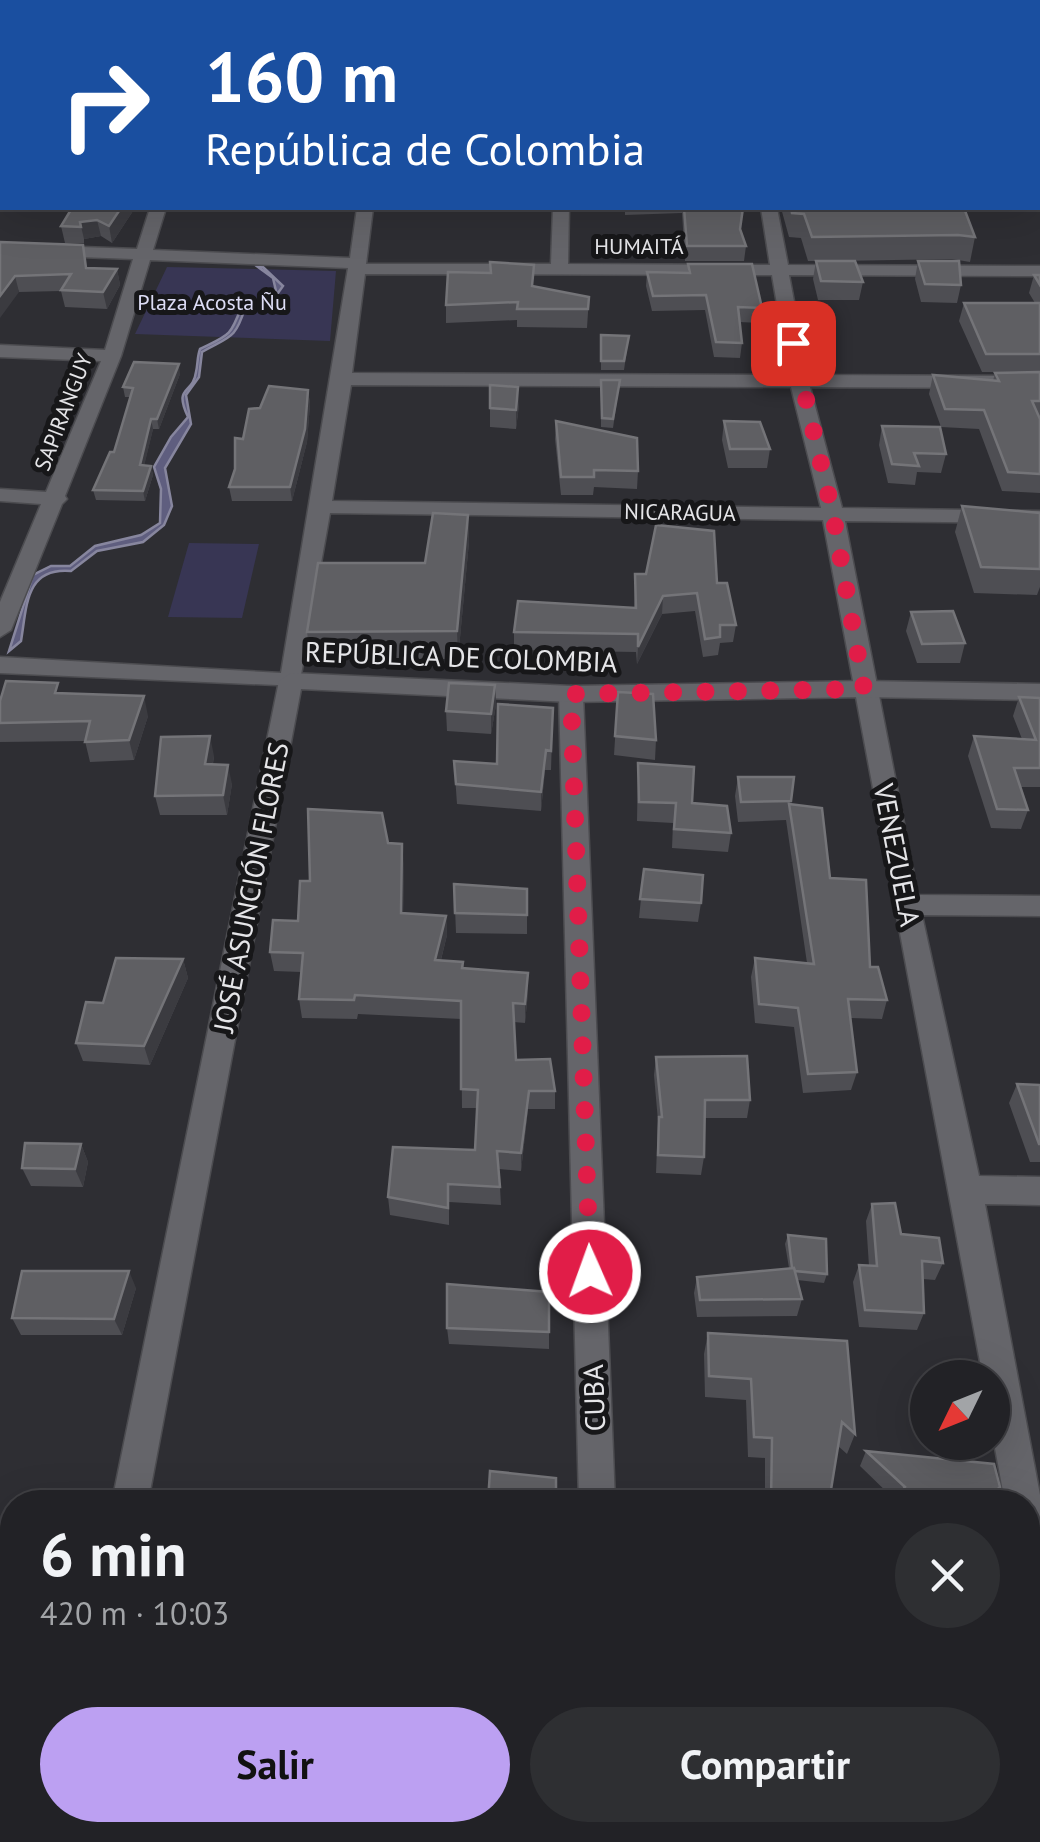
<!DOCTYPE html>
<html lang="es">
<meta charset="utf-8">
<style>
:root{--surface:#222226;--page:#2e2f32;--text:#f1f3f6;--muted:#a2a4a7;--line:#3f3f43;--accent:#bca0f2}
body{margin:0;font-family:"PT Sans",sans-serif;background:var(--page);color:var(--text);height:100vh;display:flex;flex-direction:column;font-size:38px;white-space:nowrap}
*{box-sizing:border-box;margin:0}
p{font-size:32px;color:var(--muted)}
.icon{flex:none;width:55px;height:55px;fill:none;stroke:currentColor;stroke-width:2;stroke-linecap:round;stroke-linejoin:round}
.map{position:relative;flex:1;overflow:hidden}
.details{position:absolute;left:0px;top:1490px;width:1040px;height:352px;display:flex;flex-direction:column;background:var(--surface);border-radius:40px 40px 0 0;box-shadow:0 10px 40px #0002,0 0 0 2px var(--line)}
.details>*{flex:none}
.top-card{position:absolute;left:0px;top:0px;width:1040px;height:210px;box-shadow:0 10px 40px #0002,0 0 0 2px var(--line);background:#1a4fa0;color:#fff;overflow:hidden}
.needle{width:65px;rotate:227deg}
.fabs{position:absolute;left:910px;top:1360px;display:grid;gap:20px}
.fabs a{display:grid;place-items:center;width:100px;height:100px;border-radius:50%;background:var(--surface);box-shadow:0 10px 40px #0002,0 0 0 2px var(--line);font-size:50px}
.pin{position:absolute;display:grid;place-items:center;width:85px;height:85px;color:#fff;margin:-42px;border-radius:20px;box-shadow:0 5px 15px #0006}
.me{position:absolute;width:110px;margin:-55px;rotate:358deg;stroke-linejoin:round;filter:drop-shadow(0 0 8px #0008)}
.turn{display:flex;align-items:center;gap:35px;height:210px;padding:0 40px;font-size:45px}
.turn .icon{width:130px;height:130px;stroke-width:2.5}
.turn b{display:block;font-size:70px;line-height:85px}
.round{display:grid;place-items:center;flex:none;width:105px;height:105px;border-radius:52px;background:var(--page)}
.headline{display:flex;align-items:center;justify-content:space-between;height:170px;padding:0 40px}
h1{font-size:60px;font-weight:700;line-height:75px}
.primary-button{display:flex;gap:20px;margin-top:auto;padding:20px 40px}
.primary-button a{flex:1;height:115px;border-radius:60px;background:var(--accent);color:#111;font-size:40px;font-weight:700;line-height:115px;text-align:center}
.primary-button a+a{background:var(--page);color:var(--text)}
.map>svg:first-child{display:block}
</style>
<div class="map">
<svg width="1040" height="1842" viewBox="0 0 1040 1842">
<rect width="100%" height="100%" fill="#2e2e33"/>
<path fill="#383654" d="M 167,267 L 336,271 L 330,341 L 135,334 Z
M 189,543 L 259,544 L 242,618 L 168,617 Z"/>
<path fill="#5f5e7f" stroke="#87869e" stroke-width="2.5" d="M 258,267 L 263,267 L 283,286 L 278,293 L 245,308 C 235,340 230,336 202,352 L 199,377 L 186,395 L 191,424 L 165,468 L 172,506 L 164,525 L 143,542 L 97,551 L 71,571 C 25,567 27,606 21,641 L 9,651 L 33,575 L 51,566 L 70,566 L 95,546 L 141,535 L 160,523 L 161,489 L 154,467 L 171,437 L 188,417 C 173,385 193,395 196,372 C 198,364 197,357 200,349 C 229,335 230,337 241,308 L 276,291 L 273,278 Z"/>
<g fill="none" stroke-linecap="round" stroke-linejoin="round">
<g stroke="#4c4c50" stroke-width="3">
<path id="minor" d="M 102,0 L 128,0 L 130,2 L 104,2 Z
M 1038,72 L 1040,72 L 1040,81 L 1038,81 Z
M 0,160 L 2,160 L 2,170 L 0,170 Z
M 150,208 L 166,208 L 153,250 L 350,258 L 357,208 L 373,208 L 366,264 L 551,264 L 553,208 L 569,208 L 568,264 L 770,265 L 761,208 L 777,208 L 788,265 L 1040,266 L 1040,276 L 789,275 L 808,375 L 1040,376 L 1040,388 L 810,387 L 842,508 L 1040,511 L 1040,523 L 845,521 L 918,895 L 1040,896 L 1040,916 L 922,915 L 979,1176 L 1040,1177 L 1040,1205 L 985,1204 L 1040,1495 L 1040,1614 L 1028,1609 L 1028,1502 L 1005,1502 L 992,1432 L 992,1378 L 983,1378 L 823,520 L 330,513 L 299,686 L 0,673 L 0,657 L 281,673 L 348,268 L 150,260 L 121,356 L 65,496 L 67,499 L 62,504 L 11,630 L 0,637 L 0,602 L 41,504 L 0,501 L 0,489 L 46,492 L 101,361 L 0,357 L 0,345 L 105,350 L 133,259 L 0,254 L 0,244 L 137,249 ZM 365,274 L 772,275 L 789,375 L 352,373 ZM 351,385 L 791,387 L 821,508 L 332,501 Z
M 571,686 L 583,694 L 615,1502 L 579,1502 L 559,694 Z
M 579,1830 L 621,1830 L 621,1842 L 579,1842 Z"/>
</g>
<g stroke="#4c4c50" stroke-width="3">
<path id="tertiary" d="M 291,673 L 571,686 L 864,681 L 1040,684 L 1040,700 L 864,697 L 571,702 L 301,689 L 148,1502 L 112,1502 L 279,681 Z
M 0,1595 L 12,1597 L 12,1635 L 0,1633 Z
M 49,1830 L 91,1830 L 89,1842 L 47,1842 Z"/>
</g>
<g stroke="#4c4c50" stroke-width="3">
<path id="secondary" d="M 0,71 L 2,71 L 2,79 L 0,79 Z"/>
</g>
<use href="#minor" fill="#65656a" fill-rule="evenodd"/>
<use href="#tertiary" fill="#65656a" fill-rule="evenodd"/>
<use href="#secondary" fill="#65656a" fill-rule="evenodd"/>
</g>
<path fill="#4e4e53" d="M 693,0 L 772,0 L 771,2 L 694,2 Z
M 135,208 L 112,243 L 101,236 L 84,239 L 84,243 L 65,243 L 61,226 Z
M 625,208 L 743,208 L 740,230 L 746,246 L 744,261 L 685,261 L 682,213 L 625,215 Z
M 781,208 L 964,208 L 975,237 L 970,262 L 952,259 L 837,261 L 863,282 L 859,300 L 818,300 L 813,279 L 816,261 L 808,261 L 801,238 L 789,237 Z
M 0,242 L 88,268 L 117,269 L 120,285 L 107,309 L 65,307 L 61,291 L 19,292 Z
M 918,261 L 961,285 L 957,303 L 921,302 L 915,279 Z
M 490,262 L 533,287 L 589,297 L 587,328 L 517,327 L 517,320 L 446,323 L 446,305 L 490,273 Z
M 688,264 L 762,308 L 761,323 L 739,322 L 742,343 L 740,358 L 714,357 L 705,310 L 652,311 L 646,286 L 647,272 L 688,273 Z
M 1034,275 L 1040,275 L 1040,372 L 982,372 L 959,321 L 964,303 L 1035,303 L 1029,293 Z
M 601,335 L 629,336 L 624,370 L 601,370 Z
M 1040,372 L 1040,493 L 1002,491 L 979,429 L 941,427 L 929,394 L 933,375 L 993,381 L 995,373 Z
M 180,374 L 159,429 L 153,429 L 144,465 L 151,466 L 153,475 L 145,501 L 96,500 L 93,490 L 114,452 L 130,397 L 125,397 L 123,387 Z
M 601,380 L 620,380 L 613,428 L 601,427 Z
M 490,385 L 519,405 L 516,429 L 490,427 Z
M 308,390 L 310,404 L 307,442 L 292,501 L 232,501 L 229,487 L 243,439 L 260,408 Z
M 556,421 L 638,471 L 637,489 L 594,487 L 593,495 L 561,495 L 555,439 Z
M 724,421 L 770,449 L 767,468 L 728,468 L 722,440 Z
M 882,426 L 946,454 L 941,473 L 917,472 L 915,485 L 888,483 L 879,445 Z
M 962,506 L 1040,513 L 1040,587 L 1037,595 L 974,593 L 955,532 Z
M 468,515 L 469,542 L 458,659 L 311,660 L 307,632 L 425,563 Z
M 635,574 L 717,583 L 736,625 L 733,642 L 720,643 L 718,655 L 703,657 L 695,611 L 662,614 L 637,664 L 636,652 L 514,650 L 514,632 L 634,608 Z
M 911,612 L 965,643 L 960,663 L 917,663 L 906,631 Z
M 495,685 L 496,705 L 491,734 L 447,731 L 446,711 Z
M 618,692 L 656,740 L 655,760 L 614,755 Z
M 60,693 L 148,716 L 134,760 L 90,762 L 85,741 L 0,742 L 0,701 Z
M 1019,697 L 1040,698 L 1040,787 L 1021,787 L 1028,810 L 1021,829 L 991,828 L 968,756 L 974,736 L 1022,739 L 1013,716 Z
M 553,708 L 551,770 L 545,770 L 541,811 L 457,804 L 454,761 L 497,764 Z
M 214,756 L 213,764 L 232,784 L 227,815 L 160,815 L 155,796 Z
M 638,763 L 731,833 L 728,852 L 672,848 L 673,823 L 637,821 Z
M 738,777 L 794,777 L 790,804 L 830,878 L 887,1000 L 882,1019 L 851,1018 L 857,1072 L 851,1090 L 803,1093 L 794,1027 L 755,1023 L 751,977 L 755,958 L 807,963 L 786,820 L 738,822 L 735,796 Z
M 404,864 L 403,913 L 446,916 L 447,935 L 441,960 L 463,962 L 464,968 L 528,992 L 525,1023 L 514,1022 L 516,1060 L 555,1091 L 555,1109 L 528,1109 L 521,1171 L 499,1169 L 501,1205 L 449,1202 L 449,1225 L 390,1215 L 388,1197 L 475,1150 L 477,1108 L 462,1108 L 461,1019 L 358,1014 L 357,1019 L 302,1018 L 299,999 L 301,972 L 274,971 L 270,952 L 298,921 L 310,881 Z
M 644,869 L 701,903 L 698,922 L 639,918 Z
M 454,884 L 527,889 L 527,934 L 456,933 Z
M 183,959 L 188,978 L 150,1065 L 83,1061 L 76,1043 L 103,1003 Z
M 656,1057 L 750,1100 L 747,1118 L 704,1118 L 704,1157 L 701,1175 L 656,1173 L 658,1121 L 654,1075 Z
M 1017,1084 L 1040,1085 L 1040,1162 L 1030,1162 L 1009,1103 Z
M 81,1144 L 88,1162 L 83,1187 L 31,1186 L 22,1168 Z
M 872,1204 L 901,1234 L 943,1263 L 935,1280 L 923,1279 L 924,1313 L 917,1330 L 859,1327 L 853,1282 L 859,1265 L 869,1266 L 866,1221 Z
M 788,1235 L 827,1274 L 824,1283 L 797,1280 L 802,1299 L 797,1316 L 697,1317 L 694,1293 L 697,1277 L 789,1268 L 785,1244 Z
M 136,1288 L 122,1335 L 21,1335 L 12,1318 Z
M 549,1292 L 549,1349 L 449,1344 L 447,1328 Z
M 708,1333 L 847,1341 L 855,1434 L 847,1454 L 838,1446 L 829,1502 L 765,1502 L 765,1458 L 748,1457 L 746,1400 L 705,1397 L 704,1354 Z
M 866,1451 L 994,1464 L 895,1500 L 860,1466 Z
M 128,1830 L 274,1830 L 273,1842 L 153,1842 L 136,1841 L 128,1832 Z
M 436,1830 L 514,1830 L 514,1838 L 479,1836 L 479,1842 L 436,1842 Z
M 751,1830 L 830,1830 L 831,1842 L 752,1842 Z"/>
<path fill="#3b3b40" d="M 121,208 L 135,208 L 112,243 L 109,226 Z
M 97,220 L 101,236 L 84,239 L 80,222 Z
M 117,269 L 120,285 L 107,309 L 103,292 Z
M 15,276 L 19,292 L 0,318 L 0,296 Z
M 179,364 L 180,374 L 159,429 L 157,419 Z
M 518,387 L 519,405 L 516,429 L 516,410 Z
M 308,390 L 310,404 L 307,442 L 292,501 L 290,487 Z
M 151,419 L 153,429 L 142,475 L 140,465 Z
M 151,466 L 153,475 L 145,501 L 143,491 Z
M 468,515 L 469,542 L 458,659 L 457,631 Z
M 663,596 L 662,614 L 637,664 L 638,647 Z
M 495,685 L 496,705 L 491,734 L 491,714 Z
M 144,696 L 148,716 L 134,760 L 129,740 Z
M 210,736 L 214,756 L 209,783 L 205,764 Z
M 546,750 L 545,770 L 541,811 L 541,792 Z
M 228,765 L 232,784 L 227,815 L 223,795 Z
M 402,844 L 404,864 L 403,932 L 401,913 Z
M 446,916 L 447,935 L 436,979 L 435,960 Z
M 183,959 L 188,978 L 150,1065 L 144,1046 Z
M 528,973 L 528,992 L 525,1023 L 525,1004 Z
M 529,1091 L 528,1109 L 521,1171 L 521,1153 Z
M 81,1144 L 88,1162 L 83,1187 L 75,1169 Z
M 129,1271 L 136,1288 L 122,1335 L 114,1319 Z
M 268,1830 L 274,1830 L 273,1842 L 267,1842 Z"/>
<path fill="#5f5f63" stroke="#747478" stroke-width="2.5" d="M 120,0 L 228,0 L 227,2 L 111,2 Z
M 237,0 L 472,0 L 493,2 L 237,2 Z
M 522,0 L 587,0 L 585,2 L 513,2 Z
M 0,16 L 2,16 L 2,48 L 0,49 Z
M 72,208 L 121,208 L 109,226 L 97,220 L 80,222 L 81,227 L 61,226 Z
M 684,208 L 743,208 L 740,229 L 746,246 L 687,246 Z
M 791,208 L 964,208 L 975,237 L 958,235 L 812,237 L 804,214 L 792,213 Z
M 0,242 L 83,245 L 86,268 L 117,269 L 103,292 L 61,290 L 71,274 L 15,276 L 0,296 Z
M 816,261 L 855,261 L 863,282 L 821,281 Z
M 918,261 L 959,261 L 961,285 L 925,284 Z
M 490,262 L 534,265 L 532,286 L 589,297 L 588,309 L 517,309 L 518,302 L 446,305 L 448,272 L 491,273 Z
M 688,264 L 752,264 L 762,308 L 738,307 L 742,343 L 716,342 L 706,295 L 653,296 L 647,272 L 690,273 Z
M 1034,275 L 1040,275 L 1040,285 Z
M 964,303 L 1040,303 L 1040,354 L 986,354 Z
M 601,335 L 629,336 L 624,361 L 601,361 Z
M 134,362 L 179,364 L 157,419 L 151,419 L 140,465 L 151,466 L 143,491 L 93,490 L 110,452 L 114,452 L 133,388 L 123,387 Z
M 1040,372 L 1040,401 L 1032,401 L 1040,419 L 1040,474 L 1008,472 L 984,410 L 945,409 L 933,375 L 999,381 L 995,373 Z
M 601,380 L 620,380 L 613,419 L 602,418 Z
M 490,385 L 518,387 L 516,410 L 490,408 Z
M 269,386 L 308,390 L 305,429 L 290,487 L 229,487 L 235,469 L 235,438 L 243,439 L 249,409 L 260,408 Z
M 556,421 L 637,438 L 638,471 L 594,470 L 594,477 L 561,477 Z
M 724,421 L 760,422 L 770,449 L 730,449 Z
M 882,426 L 940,427 L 946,454 L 914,453 L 919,466 L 892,464 Z
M 962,506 L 1040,513 L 1040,569 L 981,567 Z
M 433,513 L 468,515 L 457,631 L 307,632 L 318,563 L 425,563 Z
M 656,525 L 714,531 L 717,583 L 727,583 L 736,625 L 720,625 L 720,637 L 705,639 L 697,593 L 663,596 L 638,647 L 638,634 L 514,632 L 518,601 L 636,608 L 635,574 L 646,574 Z
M 953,611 L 965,643 L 922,644 L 911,612 Z
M 6,681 L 58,683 L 55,693 L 144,696 L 129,740 L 85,742 L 90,721 L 0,723 L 0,701 Z
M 449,683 L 495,685 L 491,714 L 446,711 Z
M 618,692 L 653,694 L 656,740 L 615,736 Z
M 1019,697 L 1040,698 L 1040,768 L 1014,768 L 1028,810 L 997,809 L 974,736 L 1036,740 Z
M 498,704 L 553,708 L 551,751 L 546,750 L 541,792 L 456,784 L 454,761 L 497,764 Z
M 210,736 L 205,764 L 228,765 L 223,795 L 155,796 L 161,737 Z
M 638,763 L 694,767 L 692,803 L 727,806 L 731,833 L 674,829 L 676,803 L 639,802 Z
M 738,777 L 794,777 L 791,801 L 741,802 Z
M 789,804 L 822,808 L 830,878 L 866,880 L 870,967 L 878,967 L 887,1000 L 848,999 L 857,1072 L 808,1074 L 798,1008 L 759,1004 L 755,958 L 814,964 Z
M 308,809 L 382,813 L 388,843 L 402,844 L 401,913 L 446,916 L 435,960 L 463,962 L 462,968 L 528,973 L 525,1004 L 513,1003 L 516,1060 L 550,1059 L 555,1091 L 529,1091 L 521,1153 L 497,1151 L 500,1187 L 448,1184 L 448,1208 L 388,1197 L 393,1147 L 475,1150 L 478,1090 L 461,1089 L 461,1001 L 355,995 L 354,1000 L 299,999 L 303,953 L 270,952 L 273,920 L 298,921 L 300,881 L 310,881 Z
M 644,869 L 703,875 L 701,903 L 640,899 Z
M 454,884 L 527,889 L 527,915 L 455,913 Z
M 116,958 L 183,959 L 144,1046 L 76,1043 L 86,1002 L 103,1003 Z
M 747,1056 L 750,1100 L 705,1100 L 704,1157 L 658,1155 L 659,1117 L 662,1117 L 656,1057 Z
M 1017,1084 L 1040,1085 L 1040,1144 L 1039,1144 Z
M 25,1143 L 81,1144 L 75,1169 L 22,1168 Z
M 895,1203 L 901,1234 L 939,1238 L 943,1263 L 922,1261 L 924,1313 L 865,1310 L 859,1265 L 877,1266 L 872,1204 Z
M 788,1235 L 826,1239 L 827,1274 L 795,1271 L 794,1268 L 792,1268 Z
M 794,1268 L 802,1299 L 700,1300 L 697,1277 Z
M 22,1271 L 129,1271 L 114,1319 L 12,1318 Z
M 447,1284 L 549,1292 L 549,1332 L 447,1328 Z
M 708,1333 L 847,1341 L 855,1434 L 842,1422 L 829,1502 L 771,1502 L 772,1438 L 754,1437 L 751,1379 L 709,1376 Z
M 866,1451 L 994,1464 L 1000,1487 L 984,1502 L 893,1502 L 905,1487 Z
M 490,1471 L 556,1478 L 556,1502 L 488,1502 Z
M 128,1830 L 268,1830 L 267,1842 L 176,1842 L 176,1836 L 128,1832 Z
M 436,1830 L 478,1830 L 478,1842 L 436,1842 Z
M 756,1830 L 830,1830 L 831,1842 L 757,1842 Z"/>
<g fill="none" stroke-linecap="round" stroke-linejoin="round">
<path stroke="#e11d48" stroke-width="18" stroke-dasharray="0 32.4" d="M 590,1272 L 571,694 L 864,689 L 833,515 L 793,343"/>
</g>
<g text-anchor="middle" stroke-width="10" stroke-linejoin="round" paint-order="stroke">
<g font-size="22" fill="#e5e5e8" stroke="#171719">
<text x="639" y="254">HUMAITÁ</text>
<text transform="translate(63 412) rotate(-69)" y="8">SAPIRANGUY</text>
<text transform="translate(680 512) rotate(1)" y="8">NICARAGUA</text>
</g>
<g font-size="22" fill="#ddddf5" stroke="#171719">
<text x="212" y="310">Plaza Acosta Ñu</text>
</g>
<g font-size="28" fill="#e5e5e8" stroke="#171719">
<text transform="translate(461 657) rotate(2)" y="10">REPÚBLICA DE COLOMBIA</text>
<text transform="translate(897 855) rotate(79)" y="10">VENEZUELA</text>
<text transform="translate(251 887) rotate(-79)" y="10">JOSÉ ASUNCIÓN FLORES</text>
<text transform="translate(594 1398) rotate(-92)" y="10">CUBA</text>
</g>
</g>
</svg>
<div class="fabs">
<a><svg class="needle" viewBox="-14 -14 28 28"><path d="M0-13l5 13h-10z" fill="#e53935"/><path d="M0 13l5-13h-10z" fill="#a2a4a7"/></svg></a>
</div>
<div class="pin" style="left:793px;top:343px;background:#d93025"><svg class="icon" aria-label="arrive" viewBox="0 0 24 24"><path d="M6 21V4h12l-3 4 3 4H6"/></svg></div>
<svg class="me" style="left:590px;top:1272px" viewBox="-20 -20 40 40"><circle r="17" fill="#e11d48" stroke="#fff" stroke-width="3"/><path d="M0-11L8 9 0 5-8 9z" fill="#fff"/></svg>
<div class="top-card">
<div class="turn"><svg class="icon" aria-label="right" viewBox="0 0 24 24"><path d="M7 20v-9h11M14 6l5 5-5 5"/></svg><div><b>160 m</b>República de Colombia</div></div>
</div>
<section class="details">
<div class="headline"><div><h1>6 min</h1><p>420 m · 10:03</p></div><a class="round"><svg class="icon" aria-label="close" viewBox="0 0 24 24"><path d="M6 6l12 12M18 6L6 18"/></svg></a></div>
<div class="primary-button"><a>Salir</a><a>Compartir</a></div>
</section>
</div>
